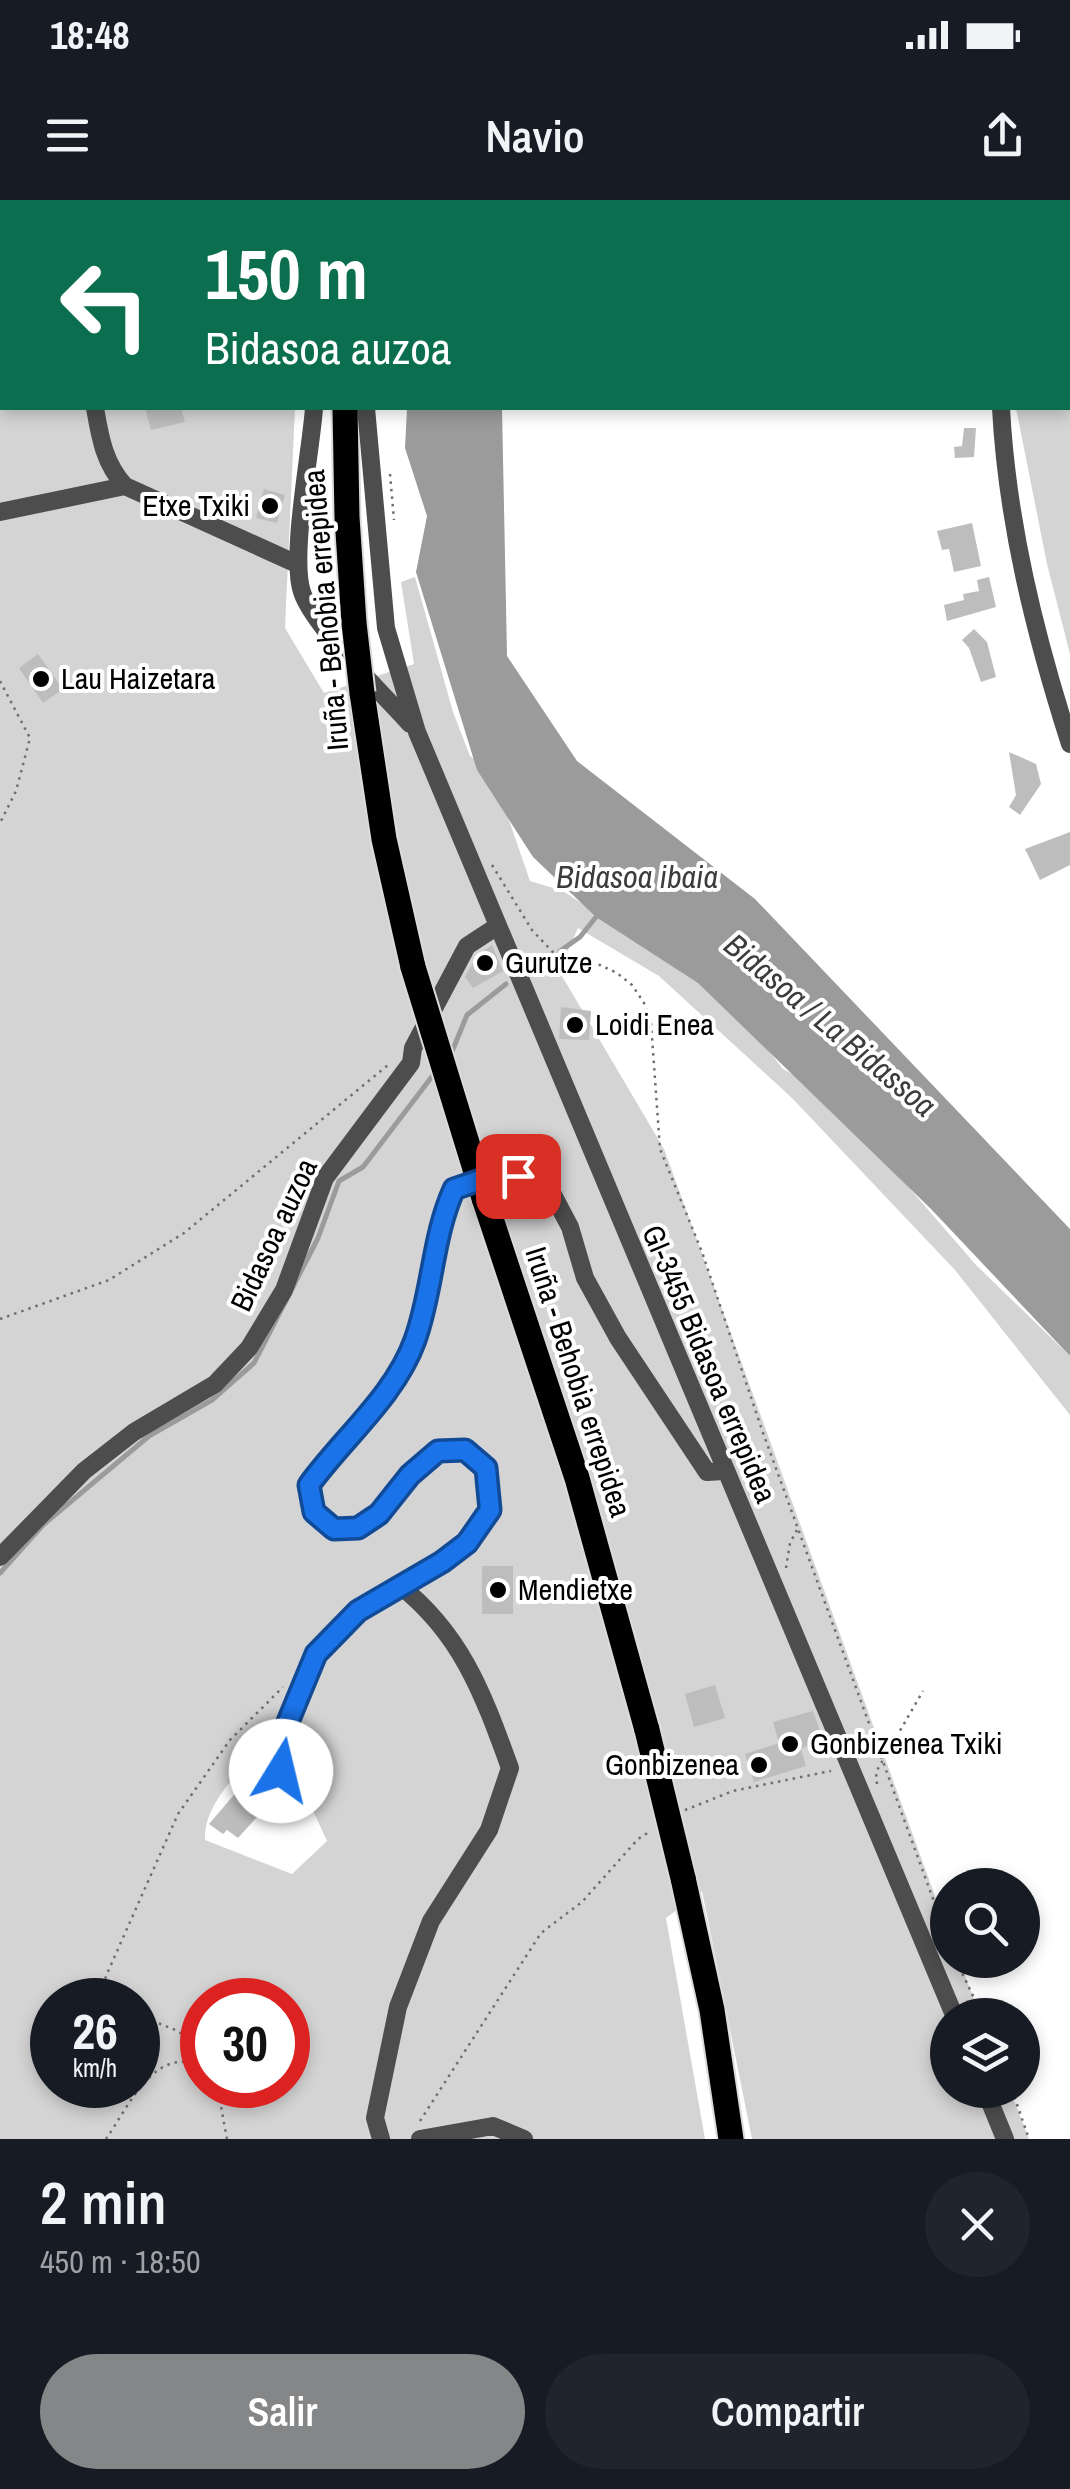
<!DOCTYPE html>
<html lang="es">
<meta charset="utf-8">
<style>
:root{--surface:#171b24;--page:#20242c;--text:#f1f3f6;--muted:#9ea1a6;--accent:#858687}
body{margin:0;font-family:"Archivo Narrow",sans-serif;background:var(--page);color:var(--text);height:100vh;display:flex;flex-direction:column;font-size:38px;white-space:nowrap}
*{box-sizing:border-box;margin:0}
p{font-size:32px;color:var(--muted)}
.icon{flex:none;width:55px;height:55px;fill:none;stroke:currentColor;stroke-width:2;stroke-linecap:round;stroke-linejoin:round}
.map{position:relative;height:1939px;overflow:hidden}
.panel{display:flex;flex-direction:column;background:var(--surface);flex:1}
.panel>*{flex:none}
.guide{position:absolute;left:0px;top:0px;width:1070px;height:210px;box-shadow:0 5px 15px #0003;background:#0b6e4f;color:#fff;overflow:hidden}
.tools{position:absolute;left:930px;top:1668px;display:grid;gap:20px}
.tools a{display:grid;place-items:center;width:110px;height:110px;border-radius:50%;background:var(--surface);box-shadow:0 5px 15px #0003;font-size:50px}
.speed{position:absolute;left:30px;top:1778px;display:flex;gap:20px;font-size:50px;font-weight:700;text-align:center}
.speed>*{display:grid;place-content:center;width:130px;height:130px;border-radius:50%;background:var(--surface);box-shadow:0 5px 15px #0003;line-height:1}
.speed small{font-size:25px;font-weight:400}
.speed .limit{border:15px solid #d22;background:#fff;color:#111}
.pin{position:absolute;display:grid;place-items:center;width:85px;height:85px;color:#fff;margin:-42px;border-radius:20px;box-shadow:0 5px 15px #0006}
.me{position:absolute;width:110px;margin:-55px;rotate:9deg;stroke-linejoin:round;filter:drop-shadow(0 0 8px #0008)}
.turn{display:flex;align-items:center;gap:35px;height:210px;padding:0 40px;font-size:45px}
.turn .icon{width:130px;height:130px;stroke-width:2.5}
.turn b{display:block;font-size:70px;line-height:85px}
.round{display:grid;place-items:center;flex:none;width:105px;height:105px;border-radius:52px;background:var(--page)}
.summary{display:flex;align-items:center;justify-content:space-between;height:170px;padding:0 40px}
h1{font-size:60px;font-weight:600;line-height:75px}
.button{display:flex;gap:20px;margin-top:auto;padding:20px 40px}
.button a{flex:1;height:115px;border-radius:60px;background:var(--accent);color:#fff;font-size:40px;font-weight:600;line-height:115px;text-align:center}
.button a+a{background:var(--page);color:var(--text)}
.status{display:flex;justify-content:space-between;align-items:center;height:70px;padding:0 50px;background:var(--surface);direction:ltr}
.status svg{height:28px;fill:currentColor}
header{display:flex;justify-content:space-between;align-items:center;height:130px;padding:0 40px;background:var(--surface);font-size:45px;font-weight:600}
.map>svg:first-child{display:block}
</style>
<div class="status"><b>18:48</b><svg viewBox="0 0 49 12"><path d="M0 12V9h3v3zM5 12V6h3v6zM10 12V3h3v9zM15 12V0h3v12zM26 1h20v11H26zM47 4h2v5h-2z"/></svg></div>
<header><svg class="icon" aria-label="menu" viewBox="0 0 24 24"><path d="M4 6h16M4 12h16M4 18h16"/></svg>Navio<svg class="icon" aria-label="share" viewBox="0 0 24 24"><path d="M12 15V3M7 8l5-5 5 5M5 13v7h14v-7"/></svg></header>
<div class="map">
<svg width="1070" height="1939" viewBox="0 0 1070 1939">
<rect width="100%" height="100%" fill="#fff"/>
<path fill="#d4d4d4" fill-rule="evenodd" d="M 0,0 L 314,0 L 2,2 L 2,208 L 295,208 L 285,428 L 324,493 L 414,464 L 401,382 L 415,377 L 453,512 L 470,556 L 492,571 L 530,681 L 563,691 L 728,799 L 783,869 L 828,894 L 976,1065 L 1070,1156 L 1070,1215 L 955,1070 L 792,898 L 659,776 L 578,728 L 559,771 L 664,949 L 947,1729 L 948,1760 L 959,1760 L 980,1815 L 948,1815 L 948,1890 L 1010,1890 L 1029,1939 L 752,1939 L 702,1691 L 666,1718 L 705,1939 L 0,1939 ZM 278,1535 L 327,1641 L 292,1674 L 205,1640 C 203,1600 250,1560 278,1535 ZM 52,1800 L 138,1800 L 138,1885 L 52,1885 ZM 202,1800 L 288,1800 L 288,1885 L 202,1885 Z
M 1022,0 L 1070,0 L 1070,454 L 1047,364 L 1016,208 L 1068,208 L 1068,2 Z"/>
<path fill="#9b9b9b" d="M 407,208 L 502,208 L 507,456 L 577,561 L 755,699 L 1070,1029 L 1070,1156 L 931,1009 L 698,783 L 596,717 L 533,657 L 477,570 L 416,372 L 427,316 L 405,248 Z"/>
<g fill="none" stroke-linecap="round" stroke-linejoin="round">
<path stroke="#9b9b9b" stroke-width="5" d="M 560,751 L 580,737 L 600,712
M 528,766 L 543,759
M 451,854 L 467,815 L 506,784
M 0,1373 L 43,1325 L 149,1236 L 212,1200 L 254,1163 L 318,1038 L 339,981 L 363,967 L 437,870"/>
</g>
<path fill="#bdbdbd" d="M 145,208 L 181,208 L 185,222 L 151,230 Z
M 964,228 L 976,228 L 974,257 L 955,258 L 954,247 L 962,246 Z
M 264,289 L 285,295 L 277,323 L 256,318 Z
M 972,323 L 981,366 L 954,372 L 949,349 L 942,350 L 937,331 Z
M 989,377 L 996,407 L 947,421 L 944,405 L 964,400 L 963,394 L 979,391 L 977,380 Z
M 974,429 L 987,442 L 996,477 L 981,482 L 969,448 L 962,440 Z
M 38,454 L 63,489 L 43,503 L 19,468 Z
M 1009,552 L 1036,564 L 1041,584 L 1020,615 L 1009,607 L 1016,595 Z
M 1070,632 L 1070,665 L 1040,680 L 1025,649 Z
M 492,745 L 503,771 L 473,788 L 465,777 L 477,755 Z
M 561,807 L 591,811 L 589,840 L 559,839 Z
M 482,1366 L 513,1366 L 513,1414 L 482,1414 Z
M 715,1485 L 725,1518 L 694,1527 L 685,1494 Z
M 813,1511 L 823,1539 L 801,1549 L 806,1566 L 754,1582 L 745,1554 L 779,1543 L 773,1522 Z
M 257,1568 L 273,1582 L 266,1591 L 274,1598 L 238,1638 L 227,1630 L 223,1634 L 209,1624 Z"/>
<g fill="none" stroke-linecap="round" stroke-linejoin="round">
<g stroke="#dbdbdb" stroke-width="29">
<path id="highway" d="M 351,2 L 351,0
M 345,208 L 347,317 L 354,423
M 362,493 L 384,639 L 413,767
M 484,998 L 577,1278 L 647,1530
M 683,1678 L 712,1810 L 731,1939"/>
</g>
<path stroke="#6f6f6f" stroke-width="2.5" stroke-dasharray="2.5 5" stroke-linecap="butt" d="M 380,2 L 380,0
M 390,274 L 394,320
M 0,481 L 30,538 L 16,591 L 0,623
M 492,665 L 532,730 L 564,764 L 600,765 L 617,773 L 632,785 L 644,803 L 651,823 L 660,949 L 702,1052 L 762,1230 L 948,1740
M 0,1119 L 109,1080 L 184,1033 L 388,865
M 786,1368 L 790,1343 L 798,1328
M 877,1584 L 876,1572 L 923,1491
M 685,1610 L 733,1591 L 831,1571
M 956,1760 L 982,1815
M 110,1800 L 104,1784 L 106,1776 L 178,1614 L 230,1540 L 283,1487
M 138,1815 L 178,1831 L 202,1851
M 217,1885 L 227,1939
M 1012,1890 L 1029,1939
M 420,1921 L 541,1733 L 582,1702 L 638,1639 L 649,1632
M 106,1939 C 129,1906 154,1845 202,1866"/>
<path stroke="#4d4d4d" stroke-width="18" d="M 251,2 L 252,0
M 335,2 L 335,0
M 1010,2 L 1010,0
M 95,208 C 100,237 104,263 125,286 L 297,364
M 314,208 C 311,251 290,356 302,392 C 313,426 383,494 410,524
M 366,208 L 386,428 L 417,532 L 954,1815
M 1001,208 C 1007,322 1035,435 1070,544
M 0,312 L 125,286
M 0,1357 L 84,1271 L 134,1232 L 215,1184 L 249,1148 L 284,1090 L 325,978 L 411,863 L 413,848 L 467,746 L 496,727
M 281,1571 L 279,1546 L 316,1454 L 357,1411 L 398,1384 L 442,1362 L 467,1343 L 490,1310 L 485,1268 L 465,1250 L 438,1251 L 410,1275 L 379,1314 L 358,1328 L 334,1329 L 314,1312 L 309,1285 C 343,1237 396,1196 415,1140 C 433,1090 432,1038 455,989 L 495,975 L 518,976 L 552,993 L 570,1027 L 585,1078 L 618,1138 L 707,1272 L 724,1271
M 985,1890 L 1005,1939
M 381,1939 L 375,1918 L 398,1807 L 431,1721 L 489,1630 L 510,1568 C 483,1494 462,1434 398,1384
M 420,1939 L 493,1926 L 524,1939"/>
<use href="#highway" stroke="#000" stroke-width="25"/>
<g stroke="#dbdbdb" stroke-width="29" stroke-linecap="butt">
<path id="highway-bridge" d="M 354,423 L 362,493
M 413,767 L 484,998
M 647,1530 L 683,1678"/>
</g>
<use href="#highway-bridge" stroke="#000" stroke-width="25"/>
</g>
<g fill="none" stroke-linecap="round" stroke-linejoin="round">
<g stroke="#114b97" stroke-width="25">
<path id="route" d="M 281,1571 L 278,1546 L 316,1454 L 358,1411 L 442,1362 L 467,1343 L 490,1310 L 486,1268 L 465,1250 L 438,1251 L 410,1275 L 379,1314 L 358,1328 L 334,1329 L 314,1312 L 309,1285 C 343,1238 395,1196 415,1140 C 433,1090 432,1038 454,989 L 495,975 L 518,976"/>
</g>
<use href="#route" stroke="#1a73e8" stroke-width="18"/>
</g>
<g fill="#000" stroke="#fff" stroke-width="4">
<circle cx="270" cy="306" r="10"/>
<circle cx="41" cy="479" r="10"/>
<circle cx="485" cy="763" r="10"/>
<circle cx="575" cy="825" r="10"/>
<circle cx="498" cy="1390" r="10"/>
<circle cx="790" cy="1544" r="10"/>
<circle cx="759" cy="1565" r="10"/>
</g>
<g text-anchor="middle" stroke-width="8" stroke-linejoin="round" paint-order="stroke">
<g font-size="30" fill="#000" stroke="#fff" text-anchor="start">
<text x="250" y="316" text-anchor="end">Etxe Txiki</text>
<text x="61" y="489">Lau Haizetara</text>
<text x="505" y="773">Gurutze</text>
<text x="595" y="835">Loidi Enea</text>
<text x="518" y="1400">Mendietxe</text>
<text x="810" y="1554">Gonbizenea Txiki</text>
<text x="739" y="1575" text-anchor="end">Gonbizenea</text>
</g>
<g font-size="30" fill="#000" stroke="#fff">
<text transform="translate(326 410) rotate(-95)" y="10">Iruña - Behobia errepidea</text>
<text transform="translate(274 1035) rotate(-65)" y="10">Bidasoa auzoa</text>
<text transform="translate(709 1164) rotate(67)" y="10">GI-3455 Bidasoa errepidea</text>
<text transform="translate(578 1182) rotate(72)" y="10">Iruña - Behobia errepidea</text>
</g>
<g font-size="32" font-style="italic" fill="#3c3c3c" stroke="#fff">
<text x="637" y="688">Bidasoa ibaia</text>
<text transform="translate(830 825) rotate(40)" y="11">Bidasoa / La Bidassoa</text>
</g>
</g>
</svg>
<div class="tools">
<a><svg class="icon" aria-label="search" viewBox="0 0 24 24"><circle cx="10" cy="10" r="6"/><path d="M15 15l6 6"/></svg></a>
<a><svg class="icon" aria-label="layers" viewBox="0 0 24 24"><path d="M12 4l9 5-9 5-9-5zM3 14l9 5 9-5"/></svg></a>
</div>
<div class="speed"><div>26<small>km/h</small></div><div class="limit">30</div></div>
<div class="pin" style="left:518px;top:976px;background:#d93025"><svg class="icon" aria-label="arrive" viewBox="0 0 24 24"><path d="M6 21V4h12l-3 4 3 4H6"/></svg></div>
<svg class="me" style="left:281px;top:1571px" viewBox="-20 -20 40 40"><circle r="19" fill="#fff"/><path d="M0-13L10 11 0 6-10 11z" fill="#1a73e8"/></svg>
<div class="guide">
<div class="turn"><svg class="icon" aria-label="left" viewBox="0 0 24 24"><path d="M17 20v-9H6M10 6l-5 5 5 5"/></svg><div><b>150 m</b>Bidasoa auzoa</div></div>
</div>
</div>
<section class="panel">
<div class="summary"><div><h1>2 min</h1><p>450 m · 18:50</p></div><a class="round"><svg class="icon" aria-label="close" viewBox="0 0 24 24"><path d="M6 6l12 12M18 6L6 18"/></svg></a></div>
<div class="button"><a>Salir</a><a>Compartir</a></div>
</section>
